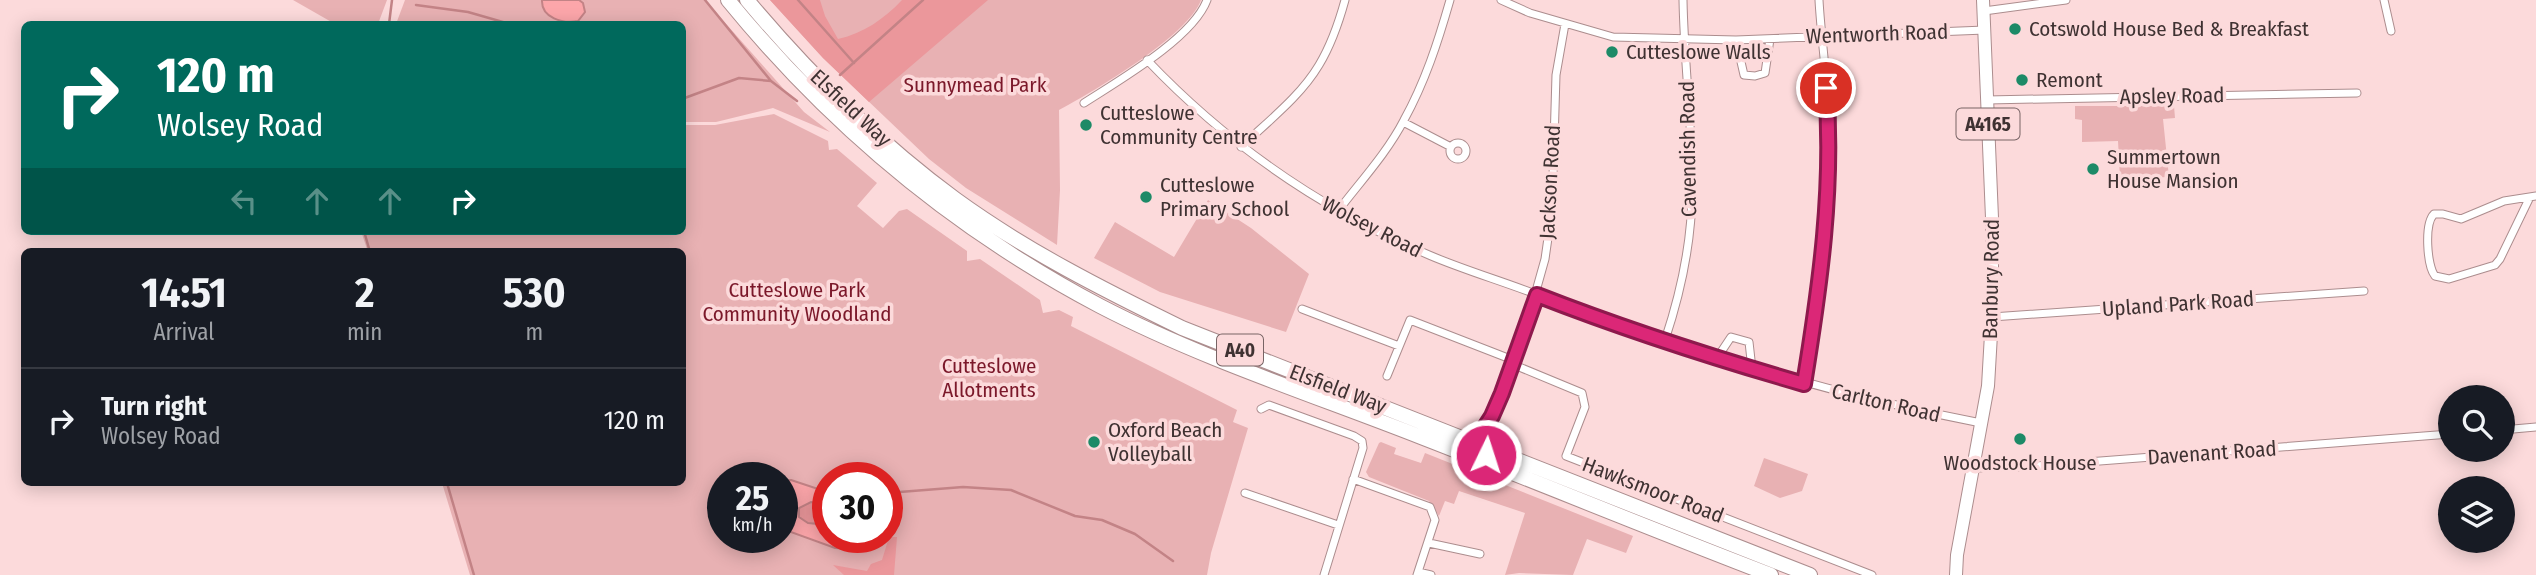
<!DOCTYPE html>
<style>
:root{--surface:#171b24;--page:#20242c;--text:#f1f3f6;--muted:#9ea1a6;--line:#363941}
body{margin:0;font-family:"Fira Sans Condensed",sans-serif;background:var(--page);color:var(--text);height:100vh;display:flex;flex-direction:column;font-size:26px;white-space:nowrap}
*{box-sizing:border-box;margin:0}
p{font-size:23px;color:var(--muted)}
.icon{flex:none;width:38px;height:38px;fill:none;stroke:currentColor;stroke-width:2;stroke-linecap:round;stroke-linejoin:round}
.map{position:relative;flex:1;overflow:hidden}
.sheet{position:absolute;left:21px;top:248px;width:665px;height:238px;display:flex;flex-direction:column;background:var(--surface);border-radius:10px;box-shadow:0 4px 18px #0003}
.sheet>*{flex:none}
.banner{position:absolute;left:21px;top:21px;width:665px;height:214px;border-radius:10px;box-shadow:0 4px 18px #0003;background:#00695c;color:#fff;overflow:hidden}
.fabs{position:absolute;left:2438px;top:385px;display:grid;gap:14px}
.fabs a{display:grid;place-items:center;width:77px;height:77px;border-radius:50%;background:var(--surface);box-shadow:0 4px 18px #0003;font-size:35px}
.speed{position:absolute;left:707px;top:462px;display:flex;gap:14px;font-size:35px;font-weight:700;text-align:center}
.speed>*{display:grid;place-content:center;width:91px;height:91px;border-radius:50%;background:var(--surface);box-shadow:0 4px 18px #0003;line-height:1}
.speed small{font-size:18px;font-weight:400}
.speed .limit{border:10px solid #d22;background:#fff;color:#111}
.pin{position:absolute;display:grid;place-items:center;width:60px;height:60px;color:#fff;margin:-30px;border:4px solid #fff;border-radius:50%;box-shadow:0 2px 7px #0007}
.me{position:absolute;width:77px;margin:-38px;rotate:4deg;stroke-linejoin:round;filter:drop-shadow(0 0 5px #0008)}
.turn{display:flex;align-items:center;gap:24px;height:147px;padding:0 21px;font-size:32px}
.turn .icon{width:91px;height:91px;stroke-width:2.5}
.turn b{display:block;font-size:49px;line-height:60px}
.lanes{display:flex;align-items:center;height:66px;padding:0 21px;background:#0003;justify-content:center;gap:35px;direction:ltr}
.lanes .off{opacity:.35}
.eta{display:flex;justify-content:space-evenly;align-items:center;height:119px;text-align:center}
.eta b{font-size:42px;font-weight:700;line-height:49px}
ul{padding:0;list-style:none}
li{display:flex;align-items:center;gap:21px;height:105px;padding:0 21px;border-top:2px solid var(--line)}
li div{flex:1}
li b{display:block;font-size:26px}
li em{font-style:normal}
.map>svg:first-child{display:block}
</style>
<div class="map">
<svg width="2536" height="575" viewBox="0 0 2536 575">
<rect width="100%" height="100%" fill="#fcdadb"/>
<path fill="#e8b1b3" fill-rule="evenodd" d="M 293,0 L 387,0 L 378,24 L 335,24 Z
M 405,0 L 705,0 L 804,112 L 830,132 L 773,108 L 716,122 L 683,122 L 682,24 L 396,24 Z
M 770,0 L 1201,0 C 1189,35 1093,92 1059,110 L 1060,190 L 1057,245 L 966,188 L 929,159 L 823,58 Z
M 2075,106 L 2174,106 L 2175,118 L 2163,119 L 2169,177 L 2120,179 L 2118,141 L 2082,142 L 2082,120 L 2075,119 Z
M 774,114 L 828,141 L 829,150 L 837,149 L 877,183 L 857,206 L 883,228 L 899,211 L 907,209 L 967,251 L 967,261 L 980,259 L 1040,300 L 1043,313 L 1059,310 L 1073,317 L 1071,326 L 1237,410 L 1233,422 L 1248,428 L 1211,553 L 1207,575 L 470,575 L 442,483 L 682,483 L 682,252 L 368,252 L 361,231 L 682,231 L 683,125 L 715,125 ZM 723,478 L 782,478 L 782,537 L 723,537 ZM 828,478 L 887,478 L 887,537 L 828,537 Z
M 1208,200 L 1251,228 L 1309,274 L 1286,332 L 1160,292 L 1094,258 L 1115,222 L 1174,257 Z
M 1381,442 L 1396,448 L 1394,454 L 1421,463 L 1425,453 L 1633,536 L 1626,553 L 1587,539 L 1573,575 L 1519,573 L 1505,575 L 1525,513 L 1459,491 L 1454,504 L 1445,501 L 1439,516 L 1429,501 L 1369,477 L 1366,472 L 1379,443 Z
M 1764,458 L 1808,474 L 1802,491 L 1780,498 L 1754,486 Z"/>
<path fill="#eb979b" d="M 770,0 L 820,0 L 825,16 L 838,39 C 864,33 884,19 902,0 L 988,0 L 869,102 L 823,58 Z
M 811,502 L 828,505 L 828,525 L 808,523 L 799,517 L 799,508 Z
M 889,537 L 897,537 L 894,575 L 844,575 L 833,565 L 867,571 L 871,564 L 882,560 Z"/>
<path fill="#fca6aa" stroke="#c38386" stroke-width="2" d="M 542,0 L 579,0 L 583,3 L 585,12 L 578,21 C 563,24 541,18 542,0 Z
M 791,480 L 818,489 L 828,487 L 828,505 L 811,502 L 799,508 L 799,517 L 808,523 L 828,525 L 828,537 L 868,538 L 858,549 L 835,548 L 788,531 L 782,521 L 782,481 Z"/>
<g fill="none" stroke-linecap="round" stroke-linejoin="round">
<path stroke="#c38386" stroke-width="2.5" d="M 705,0 L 771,81 L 797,101
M 798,0 L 854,63
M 416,5 L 468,12 L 510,24
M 389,24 L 392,0
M 840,75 L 923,0
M 682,99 L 739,78 L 771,81
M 364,231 L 370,252
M 447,483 L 474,575
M 887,493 L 963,487 L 1011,490 L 1075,516 L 1102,520 L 1135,534 L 1173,561"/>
<g stroke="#ac8d8e" stroke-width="9">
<path id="street" d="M 1501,0 L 1530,13 L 1613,37 L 1736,40 L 1985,30
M 2384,0 L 2391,31
M 1984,11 L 2066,0
M 1736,40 L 1744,75 L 1755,76 L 1765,73 L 1770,39
M 1147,60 C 1228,145 1320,209 1429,255 C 1464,270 1502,281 1538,295 C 1683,350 1829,394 1981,423
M 1987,100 L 2357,93
M 1084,103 C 1118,81 1193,38 1207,0
M 1403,122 L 1451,147
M1450 151a8 8 0 1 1 16 0a8 8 0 1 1-16 0Z
M 1241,147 C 1267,122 1300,97 1319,65 C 1331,45 1339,22 1345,0
M 2529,199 L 2500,259 L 2495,265 L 2449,279 L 2435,276 C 2427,266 2424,224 2434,214 L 2443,214 L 2461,219 L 2504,201 L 2536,196
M 1338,211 C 1360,182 1387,153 1404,120 C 1425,82 1438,42 1450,0
M 1302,309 L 1399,346
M 1992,317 L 2364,291
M 1665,340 C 1682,289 1693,236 1692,182 C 1692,121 1684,61 1683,0
M 1717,358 L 1731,337 L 1749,342 L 1752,369
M 1512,364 L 1582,393 L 1585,407 L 1566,456 L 1872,575
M 1387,376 L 1410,320 L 1513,360
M 1804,384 C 1819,293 1831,204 1828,112 C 1827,75 1821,37 1819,0
M 1261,409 L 1269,405 L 1354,436 L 1362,441 L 1363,448 L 1324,575
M 1492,417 L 1492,435 L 1503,450
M 2502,430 L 2536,427
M 1484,448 L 1483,430 L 1492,416 L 1525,330 L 1545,259 L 1552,210 L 1556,75 L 1565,24
M 1973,468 L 2021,467 L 2450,434
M 1353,479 L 1430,507 L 1435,520 L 1417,575
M 1245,493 L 1338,525
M 1429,543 L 1480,554
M 1418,572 L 1431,575"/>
</g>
<g stroke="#ac8d8e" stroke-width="14">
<path id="primary" d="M 1956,575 L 1957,555 L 1988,386 L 1992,317 L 1992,218 L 1983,0"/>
</g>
<g stroke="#ac8d8e" stroke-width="16">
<path id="highway" d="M 728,0 C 831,126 956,230 1100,306 C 1202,359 1314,395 1421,437 C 1537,482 1653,530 1771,575
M 747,0 C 808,73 878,142 955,199 C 1025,250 1104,290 1182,328 L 1810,575"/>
</g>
<use href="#street" stroke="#fff" stroke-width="7"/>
<use href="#primary" stroke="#fff" stroke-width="12"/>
<use href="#highway" stroke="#fff" stroke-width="14"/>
</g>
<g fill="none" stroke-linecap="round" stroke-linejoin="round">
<g stroke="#8e194d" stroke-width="18">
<path id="route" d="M 1486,455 L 1483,430 L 1492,416 L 1502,393 L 1537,295 C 1624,329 1714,358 1804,384 C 1820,286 1834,187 1826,88"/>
</g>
<use href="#route" stroke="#db2777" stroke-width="12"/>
</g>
<g fill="#1d8a67" stroke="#fcdadb" stroke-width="2.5">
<circle cx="2015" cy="29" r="7"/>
<circle cx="1612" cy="52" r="7"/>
<circle cx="2022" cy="80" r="7"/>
<circle cx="1086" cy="125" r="7"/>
<circle cx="2093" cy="169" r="7"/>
<circle cx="1146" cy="197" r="7"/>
<circle cx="2020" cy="439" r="7"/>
<circle cx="1094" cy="442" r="7"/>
</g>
<g text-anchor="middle" stroke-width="7" stroke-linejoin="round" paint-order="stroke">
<g fill="#fcdadb" stroke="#786465" stroke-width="2">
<rect x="1956.5" y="108.5" width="63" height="31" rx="5"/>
<rect x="1217" y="334.5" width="46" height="31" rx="5"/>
</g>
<g font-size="19" font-weight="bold" fill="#3f3232">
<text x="1988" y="131">A4165</text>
<text x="1240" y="357">A40</text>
</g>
<g font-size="21" fill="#3f3232" stroke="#fcdadb" text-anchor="start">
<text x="2029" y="36">Cotswold House Bed &amp; Breakfast</text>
<text x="1626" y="59">Cutteslowe Walls</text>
<text x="2036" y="87">Remont</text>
<text x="1100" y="120">Cutteslowe<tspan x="1100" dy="24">Community Centre</tspan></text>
<text x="2107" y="164">Summertown<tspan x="2107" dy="24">House Mansion</tspan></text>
<text x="1160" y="192">Cutteslowe<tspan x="1160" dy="24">Primary School</tspan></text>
<text x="1108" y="437">Oxford Beach<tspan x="1108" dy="24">Volleyball</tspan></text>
<text x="2020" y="470" text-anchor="middle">Woodstock House</text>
</g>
<g font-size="21" fill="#3f3232" stroke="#fcdadb">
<text transform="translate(1877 34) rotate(-2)" y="7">Wentworth Road</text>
<text transform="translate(2172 96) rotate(-1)" y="7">Apsley Road</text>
<text transform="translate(851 108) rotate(43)" y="7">Elsfield Way</text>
<text transform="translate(1688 149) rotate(-91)" y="7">Cavendish Road</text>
<text transform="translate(1550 182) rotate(-87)" y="7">Jackson Road</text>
<text transform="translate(1372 227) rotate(27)" y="7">Wolsey Road</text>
<text transform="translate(1991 279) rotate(-89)" y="7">Banbury Road</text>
<text transform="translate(2178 304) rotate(-4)" y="7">Upland Park Road</text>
<text transform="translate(1338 389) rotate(21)" y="7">Elsfield Way</text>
<text transform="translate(1886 403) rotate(13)" y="7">Carlton Road</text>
<text transform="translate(2212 453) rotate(-4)" y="7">Davenant Road</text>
<text transform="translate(1653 490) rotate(21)" y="7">Hawksmoor Road</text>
</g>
<g font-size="21" fill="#7b182a" stroke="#fcdadb">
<text x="975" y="92">Sunnymead Park</text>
<text x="797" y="297">Cutteslowe Park<tspan x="797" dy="24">Community Woodland</tspan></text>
<text x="989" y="373">Cutteslowe<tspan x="989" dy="24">Allotments</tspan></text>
</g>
</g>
</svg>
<div class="fabs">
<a><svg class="icon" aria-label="search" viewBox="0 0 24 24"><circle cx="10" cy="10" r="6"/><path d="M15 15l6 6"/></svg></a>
<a><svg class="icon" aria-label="layers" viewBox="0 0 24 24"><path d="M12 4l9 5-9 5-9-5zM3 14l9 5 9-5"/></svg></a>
</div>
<div class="speed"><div>25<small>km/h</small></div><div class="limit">30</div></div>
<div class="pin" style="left:1826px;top:88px;background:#d93025"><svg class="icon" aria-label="arrive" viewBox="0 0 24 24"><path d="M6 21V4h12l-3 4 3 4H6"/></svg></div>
<svg class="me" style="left:1486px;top:455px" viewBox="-20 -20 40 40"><circle r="17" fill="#db2777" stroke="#fff" stroke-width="3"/><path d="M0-11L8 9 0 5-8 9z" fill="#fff"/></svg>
<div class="banner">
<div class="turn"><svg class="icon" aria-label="right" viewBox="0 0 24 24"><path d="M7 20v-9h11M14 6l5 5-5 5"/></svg><div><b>120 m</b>Wolsey Road</div></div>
<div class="lanes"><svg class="icon off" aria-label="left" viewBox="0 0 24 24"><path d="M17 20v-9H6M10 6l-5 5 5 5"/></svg><svg class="icon off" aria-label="ahead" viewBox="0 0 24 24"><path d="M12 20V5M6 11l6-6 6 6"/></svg><svg class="icon off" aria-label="ahead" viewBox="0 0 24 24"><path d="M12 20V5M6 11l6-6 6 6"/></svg><svg class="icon" aria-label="right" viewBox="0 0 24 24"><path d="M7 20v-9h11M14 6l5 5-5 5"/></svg></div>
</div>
<section class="sheet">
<div class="eta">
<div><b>14:51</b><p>Arrival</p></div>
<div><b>2</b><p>min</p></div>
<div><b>530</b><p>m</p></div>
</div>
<ul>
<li><svg class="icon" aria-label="right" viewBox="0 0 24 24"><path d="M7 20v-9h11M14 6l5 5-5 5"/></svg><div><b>Turn right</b><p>Wolsey Road</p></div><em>120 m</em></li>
</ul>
</section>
</div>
